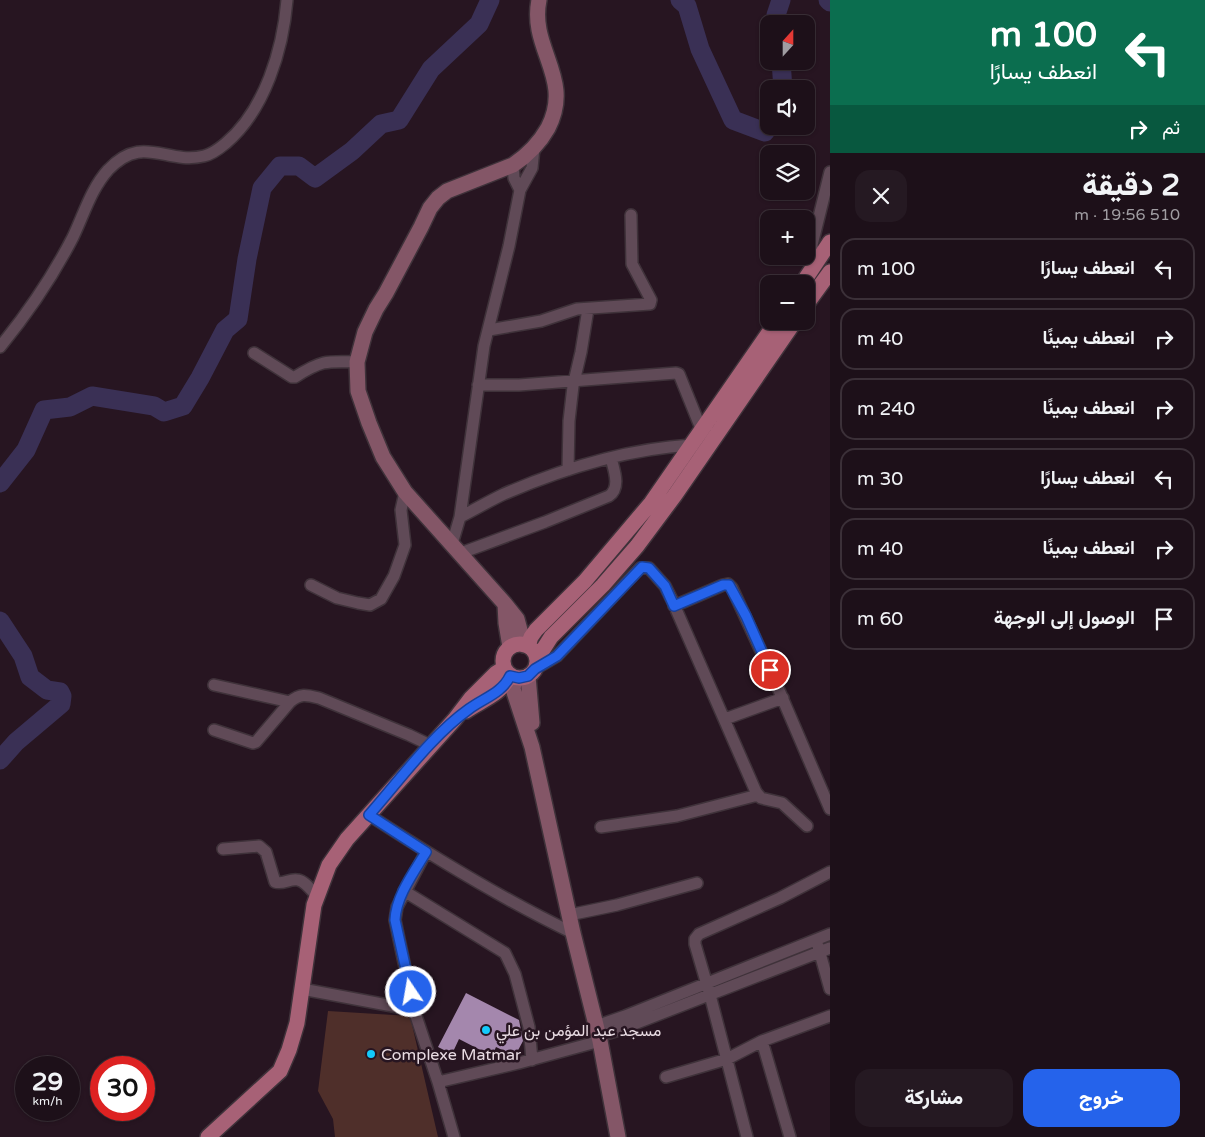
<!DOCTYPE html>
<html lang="ar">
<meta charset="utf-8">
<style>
:root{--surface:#1d1019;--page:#251922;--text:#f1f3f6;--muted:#a09da2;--line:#3b3038;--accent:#2563eb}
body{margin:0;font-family:"Varela Round",Vazirmatn,sans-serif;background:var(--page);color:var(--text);direction:rtl;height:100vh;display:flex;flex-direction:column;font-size:19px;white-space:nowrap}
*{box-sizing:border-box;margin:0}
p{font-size:16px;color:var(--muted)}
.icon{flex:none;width:28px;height:28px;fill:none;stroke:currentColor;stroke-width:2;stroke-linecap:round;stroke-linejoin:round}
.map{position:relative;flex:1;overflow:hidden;direction:ltr}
.details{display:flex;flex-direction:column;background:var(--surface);width:375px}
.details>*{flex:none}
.guide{background:#0b6e4f;color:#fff;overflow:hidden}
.needle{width:32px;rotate:21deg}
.fabs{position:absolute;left:760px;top:15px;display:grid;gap:10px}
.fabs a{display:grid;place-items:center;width:55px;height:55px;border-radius:10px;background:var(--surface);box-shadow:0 1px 4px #0004,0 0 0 1px var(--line);font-size:25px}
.speed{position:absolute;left:15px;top:1056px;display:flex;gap:10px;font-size:25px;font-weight:700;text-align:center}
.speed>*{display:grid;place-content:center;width:65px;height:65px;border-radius:50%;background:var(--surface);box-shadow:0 1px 4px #0004,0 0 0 1px var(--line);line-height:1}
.speed small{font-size:12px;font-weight:400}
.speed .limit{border:8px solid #d22;background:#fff;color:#111}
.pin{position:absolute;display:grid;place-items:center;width:42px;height:42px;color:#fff;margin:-21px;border:2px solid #fff;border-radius:50%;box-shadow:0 1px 5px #0007}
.me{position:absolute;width:55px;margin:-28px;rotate:348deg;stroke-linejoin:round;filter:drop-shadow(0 0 4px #0008)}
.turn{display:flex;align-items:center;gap:18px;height:105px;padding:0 25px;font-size:22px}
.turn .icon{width:65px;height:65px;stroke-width:2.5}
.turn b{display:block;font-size:35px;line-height:42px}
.then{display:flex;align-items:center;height:48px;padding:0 25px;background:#0003;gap:10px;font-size:19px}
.round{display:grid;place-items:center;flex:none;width:52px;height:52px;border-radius:15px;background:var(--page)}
.head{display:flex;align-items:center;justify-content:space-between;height:85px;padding:0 25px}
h1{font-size:30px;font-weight:800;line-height:38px}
.primary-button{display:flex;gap:10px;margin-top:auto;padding:10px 25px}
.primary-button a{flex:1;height:58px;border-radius:15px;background:var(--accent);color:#fff;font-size:20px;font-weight:800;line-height:58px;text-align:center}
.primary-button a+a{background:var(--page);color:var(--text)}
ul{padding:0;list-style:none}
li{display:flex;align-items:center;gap:15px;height:62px;margin:0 10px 8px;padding:0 15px;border:2px solid var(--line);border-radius:15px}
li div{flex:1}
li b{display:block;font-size:19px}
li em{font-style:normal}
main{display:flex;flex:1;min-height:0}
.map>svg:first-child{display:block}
</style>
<main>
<section class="details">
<div class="guide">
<div class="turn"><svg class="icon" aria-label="left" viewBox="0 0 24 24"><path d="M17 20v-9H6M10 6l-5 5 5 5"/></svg><div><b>100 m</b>انعطف يسارًا</div></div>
<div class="then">ثم<svg class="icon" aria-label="right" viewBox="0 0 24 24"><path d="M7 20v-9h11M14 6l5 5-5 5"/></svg></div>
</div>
<div class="head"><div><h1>2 دقيقة</h1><p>510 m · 19:56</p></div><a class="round"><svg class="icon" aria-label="close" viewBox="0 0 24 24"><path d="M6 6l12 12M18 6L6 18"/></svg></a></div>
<ul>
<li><svg class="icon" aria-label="left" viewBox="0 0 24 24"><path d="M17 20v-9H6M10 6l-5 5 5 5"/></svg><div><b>انعطف يسارًا</b></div><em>100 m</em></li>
<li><svg class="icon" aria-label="right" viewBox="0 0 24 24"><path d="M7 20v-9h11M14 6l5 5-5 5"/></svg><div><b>انعطف يمينًا</b></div><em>40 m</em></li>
<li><svg class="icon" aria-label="right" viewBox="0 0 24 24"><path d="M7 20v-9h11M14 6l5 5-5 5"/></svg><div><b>انعطف يمينًا</b></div><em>240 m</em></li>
<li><svg class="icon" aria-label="left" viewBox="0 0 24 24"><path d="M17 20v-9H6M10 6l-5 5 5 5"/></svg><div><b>انعطف يسارًا</b></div><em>30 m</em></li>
<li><svg class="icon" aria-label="right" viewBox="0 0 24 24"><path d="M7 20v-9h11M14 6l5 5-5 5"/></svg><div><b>انعطف يمينًا</b></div><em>40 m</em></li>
<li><svg class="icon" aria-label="arrive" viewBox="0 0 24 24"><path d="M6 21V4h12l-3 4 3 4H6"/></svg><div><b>الوصول إلى الوجهة</b></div><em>60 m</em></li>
</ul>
<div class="primary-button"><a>خروج</a><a>مشاركة</a></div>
</section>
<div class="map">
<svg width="830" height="1137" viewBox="0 0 830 1137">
<rect width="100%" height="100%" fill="#271521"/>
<path fill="#4f2f2a" d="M 328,1011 L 410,1016 L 438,1137 L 335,1137 L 333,1119 L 318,1091 Z"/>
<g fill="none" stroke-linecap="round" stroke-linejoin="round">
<path stroke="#3a3055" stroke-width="19" d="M 680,0 L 687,6 L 700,49 L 733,120 L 765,132 L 769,126
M 828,0 L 830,2
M 777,24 L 776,15 L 781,0
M 781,61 L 783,89
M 0,483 L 26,450 L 44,410 L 70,407 L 92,396 L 154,406 L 164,412 L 183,406 L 200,378 L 225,330 L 238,319 L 247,259 L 262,188 L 280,166 L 299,166 L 315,178 L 352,151 L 381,124 L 399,120 L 431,69 L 479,24 L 490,0
M 0,621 L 23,656 L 30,677 L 47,690 L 60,692 L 62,696 L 61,704 L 16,742 L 0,760"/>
</g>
<path fill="#a487ad" d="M 466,993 L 519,1020 L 523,1041 L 515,1056 L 496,1047 L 492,1056 L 459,1039 L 452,1054 L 438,1047 Z"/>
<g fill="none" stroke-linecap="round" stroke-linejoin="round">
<g stroke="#3f323a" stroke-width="14">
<path id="minor" d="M 513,165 L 514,178 L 520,190
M 817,261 L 814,256 L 812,245 L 830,172
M 489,330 L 541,321 L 577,309 L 650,304 L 651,300 L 632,264 L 631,215
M 0,347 C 27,314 54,274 73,237 C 84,214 91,189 108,170 C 143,133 165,165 204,156 C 213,154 220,148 226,143 C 265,110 283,49 287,0
M 254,353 L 292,377 L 295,377 C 322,360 326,361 357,362
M 478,385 L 519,385 L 676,373 L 679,374 L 702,431 L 706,434
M 568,470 L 569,421 L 573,386 L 581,352 L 588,309
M 460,517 C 474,510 489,501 504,494 C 562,469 628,449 691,445
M 452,544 L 460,517 L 484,346 L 509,246 L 520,190 L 532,168 L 534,148
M 461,553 L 545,522 L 609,496 C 621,488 614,470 611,458
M 311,585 L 337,598 L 358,603 L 370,605 L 381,599 L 394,576 L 405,545 L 401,510 L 405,492
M 674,606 L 723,585 L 728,584 L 732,588 L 778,688 L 830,809
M 535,669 L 557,656 L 640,568 L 649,568 L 665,586 L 672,600 L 756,792 L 761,798 L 782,803 L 807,826
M 214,685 L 290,702
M 725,719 L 783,698
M 214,730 L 253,743 L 256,742 L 290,702 C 300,693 307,695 319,698 L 409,735 L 430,745
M 369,815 C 435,858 502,899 573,933
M 601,827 L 677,816 L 758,795
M 223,849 L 259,846 L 266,852 L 275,882 C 283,885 290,878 298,880 C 305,881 312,891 317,896
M 426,852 L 397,907 L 395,920 L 414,1010 L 438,1082 L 519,1063 L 600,1041
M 404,891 L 505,953 L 515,974 L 529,1027 L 532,1060
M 569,915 L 617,905 L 697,883
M 818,946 L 830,989
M 302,989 L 414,1010
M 596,1026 L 625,1016 L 830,934
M 599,1036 L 616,1031 L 830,948
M 762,1041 L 790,1137
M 666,1077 L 727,1059 L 762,1041 L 830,1016
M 438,1082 L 454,1137
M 747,1137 L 710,995 L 695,944 L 695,939 L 699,934 L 780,898 L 830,872"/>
</g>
<g stroke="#3f323a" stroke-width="18">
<path id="secondary" d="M 505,604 L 506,623 L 510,647
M 524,645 L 517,619 L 505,604 L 405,492 L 383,457 L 369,423 L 358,391 L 357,362 L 365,332 L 376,309 L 386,293 L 421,227 L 430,208 L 438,198 L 447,191 L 513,165 C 528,155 539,144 548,128 C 574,78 529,49 539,0
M 528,676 L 532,723
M 515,678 L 513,689 L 532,747 L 573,933 L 600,1041 L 618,1137"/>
</g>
<g stroke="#3f323a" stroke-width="18">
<path id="primary" d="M 802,284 L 830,242
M 806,305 L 830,272
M503 661a17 17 0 1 1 34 0a17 17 0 1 1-34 0Z
M 528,646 L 531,637 L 536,630 L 585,581 L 651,503 L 777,321
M 537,659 L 551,637 L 603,585 L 637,546 L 675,495 L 795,321
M 466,711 C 482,700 502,694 510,675
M 208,1137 L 280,1071 L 289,1050 L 297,1023 L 314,905 L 329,865 L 347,839 L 455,719 L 471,698 L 496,673 L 504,668"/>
</g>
<use href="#minor" stroke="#604a57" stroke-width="11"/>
<use href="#secondary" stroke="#845667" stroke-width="15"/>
<use href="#primary" stroke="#a76176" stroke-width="15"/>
</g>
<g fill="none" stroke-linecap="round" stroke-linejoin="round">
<g stroke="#184099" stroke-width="12">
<path id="route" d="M 411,992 L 395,920 C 396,896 414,872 426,852 L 369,815 C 400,780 431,736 469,709 C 484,698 502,693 510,676 L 519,678 L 528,676 L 535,669 L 557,656 L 642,567 L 649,568 L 665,586 L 674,606 L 723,585 L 729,585 L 746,616 L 770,670"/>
</g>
<use href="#route" stroke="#2563eb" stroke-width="9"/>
</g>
<g fill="#13cafb" stroke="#271521" stroke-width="2">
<circle cx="486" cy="1030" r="5"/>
<circle cx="371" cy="1054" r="5"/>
</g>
<g text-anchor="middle" stroke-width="5" stroke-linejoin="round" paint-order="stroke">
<g font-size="16" fill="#e9dce3" stroke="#271521" text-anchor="start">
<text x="496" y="1036">مسجد عبد المؤمن بن علي</text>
<text x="381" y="1060">Complexe Matmar</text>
</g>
</g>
</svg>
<div class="fabs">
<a><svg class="needle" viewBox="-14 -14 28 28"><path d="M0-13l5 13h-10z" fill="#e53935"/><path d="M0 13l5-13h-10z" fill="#a09da2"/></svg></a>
<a><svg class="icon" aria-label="sound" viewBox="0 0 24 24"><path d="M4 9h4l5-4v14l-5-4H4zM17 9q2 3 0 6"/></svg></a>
<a><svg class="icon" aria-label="layers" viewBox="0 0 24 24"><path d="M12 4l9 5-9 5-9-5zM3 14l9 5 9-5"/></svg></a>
<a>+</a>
<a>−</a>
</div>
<div class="speed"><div>29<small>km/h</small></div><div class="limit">30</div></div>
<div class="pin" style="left:770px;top:670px;background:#d93025"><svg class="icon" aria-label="arrive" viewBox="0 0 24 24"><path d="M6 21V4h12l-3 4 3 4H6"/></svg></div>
<svg class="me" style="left:411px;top:992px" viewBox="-20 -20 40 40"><circle r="17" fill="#2563eb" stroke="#fff" stroke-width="3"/><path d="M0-11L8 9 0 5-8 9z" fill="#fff"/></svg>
</div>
</main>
